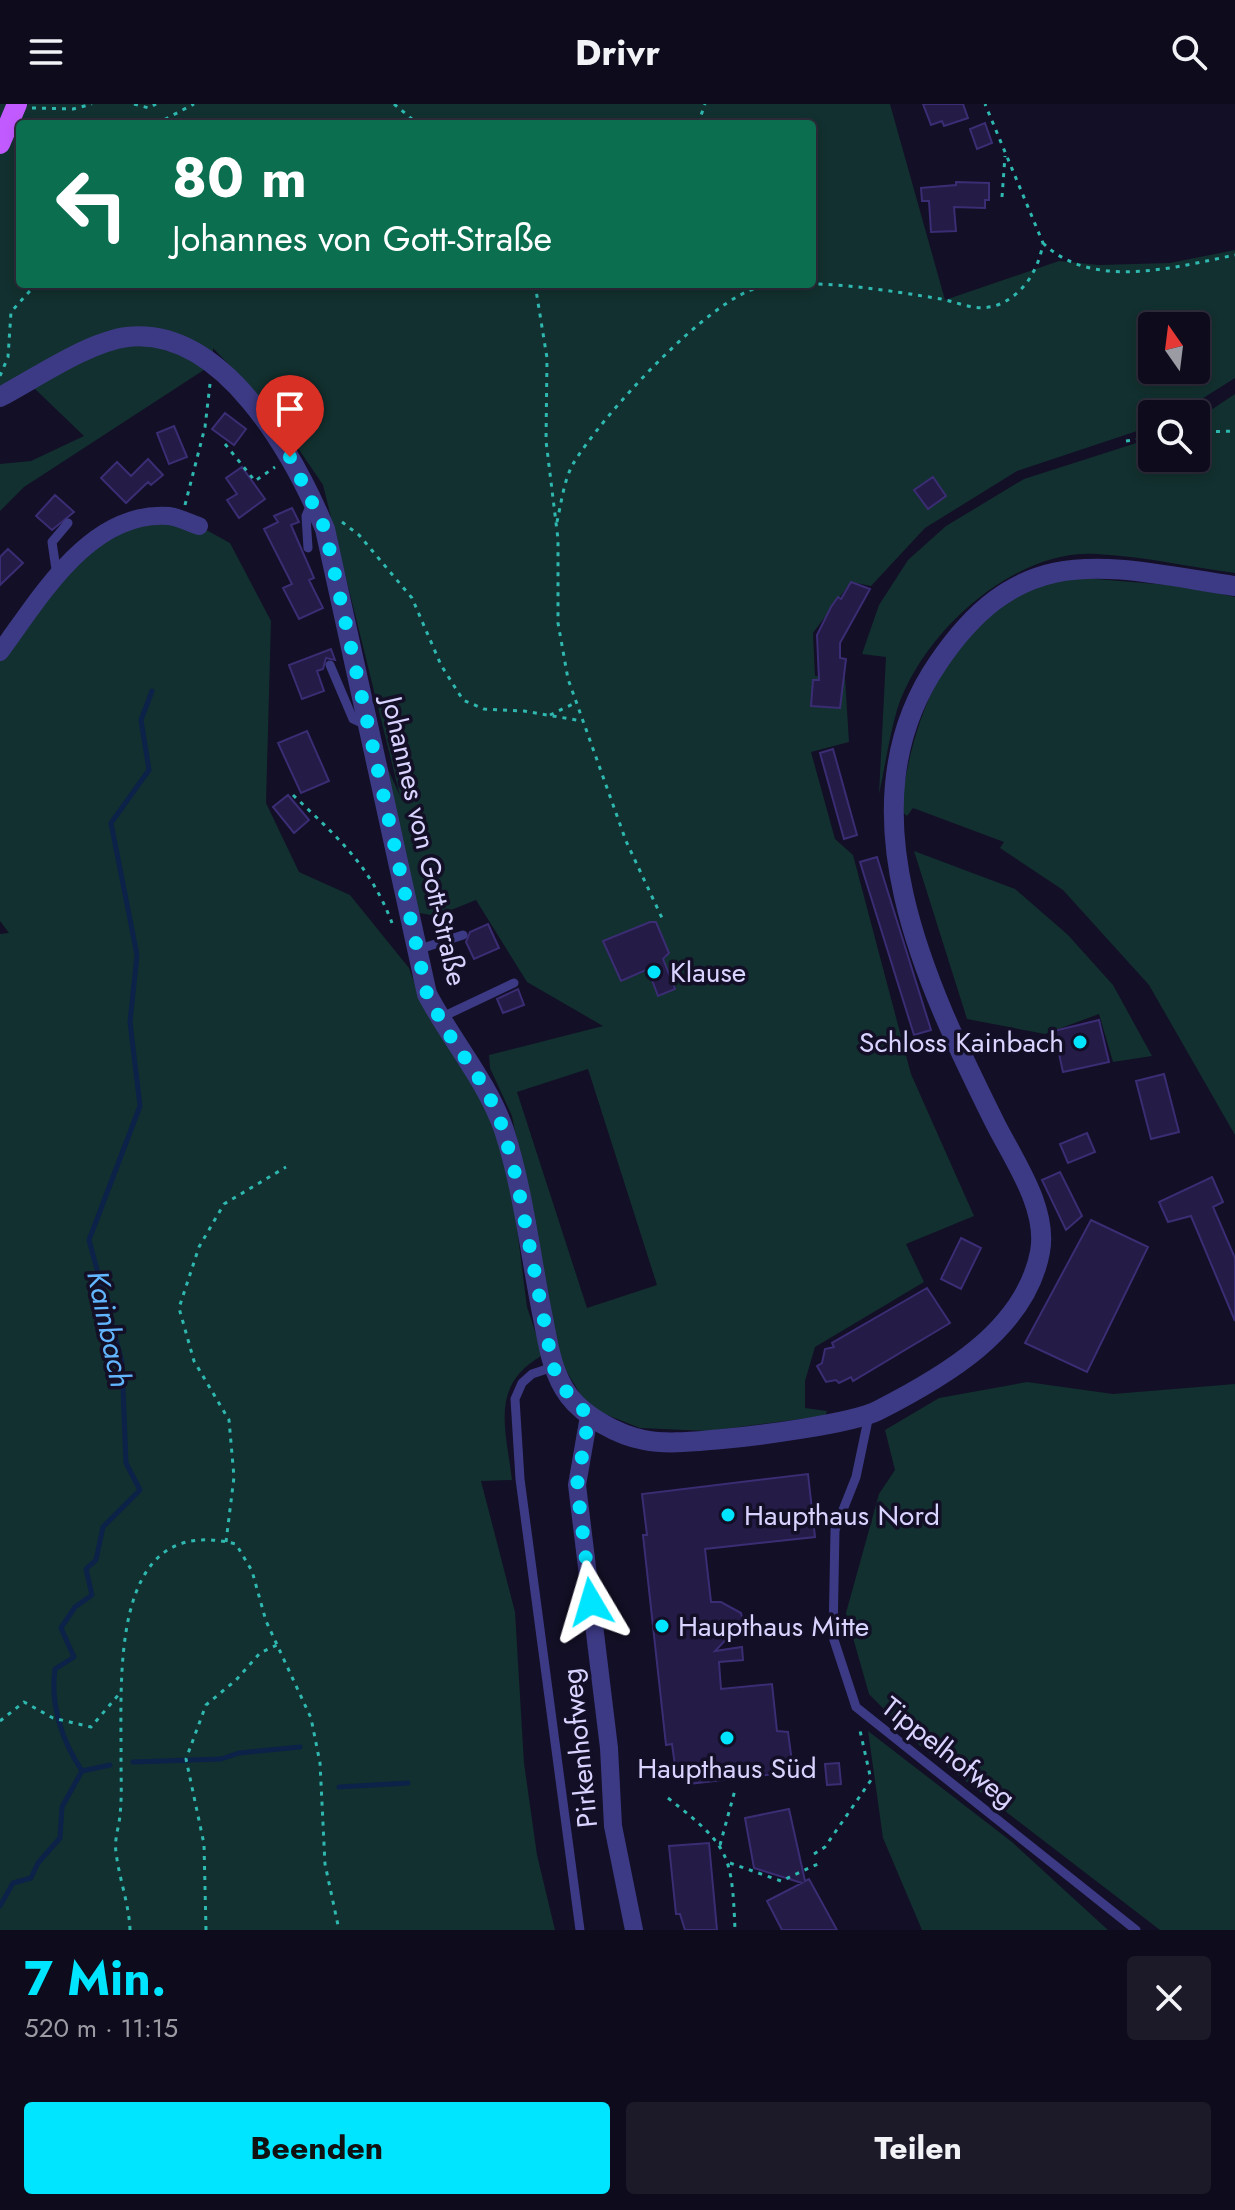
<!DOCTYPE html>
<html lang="de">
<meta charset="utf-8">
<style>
:root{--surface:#0e0b1c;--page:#1c1929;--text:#f1f3f6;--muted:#9b9ba3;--line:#2e2b3b;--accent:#00e5ff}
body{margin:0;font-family:Jost,sans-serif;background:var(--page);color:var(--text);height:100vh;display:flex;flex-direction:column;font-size:30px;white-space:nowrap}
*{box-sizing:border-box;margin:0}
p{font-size:26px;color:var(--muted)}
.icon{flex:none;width:44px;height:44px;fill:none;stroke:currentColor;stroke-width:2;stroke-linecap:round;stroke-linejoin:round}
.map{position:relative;height:1826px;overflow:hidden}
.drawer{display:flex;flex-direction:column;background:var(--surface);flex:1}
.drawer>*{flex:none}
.top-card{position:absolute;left:16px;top:16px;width:800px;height:168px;border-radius:8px;box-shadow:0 4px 12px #0003,0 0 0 2px var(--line);background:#0b6e4f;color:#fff;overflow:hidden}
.needle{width:52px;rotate:346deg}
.controls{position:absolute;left:1138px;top:208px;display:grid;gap:16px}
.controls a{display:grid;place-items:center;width:72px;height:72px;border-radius:8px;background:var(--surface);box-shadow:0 4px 12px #0003,0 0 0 2px var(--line);font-size:40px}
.pin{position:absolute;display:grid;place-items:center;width:68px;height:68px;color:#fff;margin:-82px -34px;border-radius:50% 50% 50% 0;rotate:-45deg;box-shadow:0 0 8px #0007}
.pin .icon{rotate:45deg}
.me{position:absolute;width:88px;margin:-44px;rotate:353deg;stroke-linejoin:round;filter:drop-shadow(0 0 6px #0008)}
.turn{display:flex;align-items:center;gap:28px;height:168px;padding:0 24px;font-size:36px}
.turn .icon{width:104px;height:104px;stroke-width:2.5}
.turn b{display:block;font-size:56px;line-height:68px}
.round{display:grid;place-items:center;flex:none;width:84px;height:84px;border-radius:8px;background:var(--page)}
.head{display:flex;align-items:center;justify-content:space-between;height:136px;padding:0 24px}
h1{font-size:48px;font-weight:700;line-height:60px;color:var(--accent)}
.primary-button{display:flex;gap:16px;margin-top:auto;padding:16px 24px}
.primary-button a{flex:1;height:92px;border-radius:8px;background:var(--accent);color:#111;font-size:32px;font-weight:700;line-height:92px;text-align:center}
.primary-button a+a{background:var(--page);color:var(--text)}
header{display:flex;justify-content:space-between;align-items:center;height:104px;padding:0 24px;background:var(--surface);font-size:36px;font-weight:700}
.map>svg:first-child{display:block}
</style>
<header><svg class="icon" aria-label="menu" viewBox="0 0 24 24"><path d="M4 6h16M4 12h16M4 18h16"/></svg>Drivr<svg class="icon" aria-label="search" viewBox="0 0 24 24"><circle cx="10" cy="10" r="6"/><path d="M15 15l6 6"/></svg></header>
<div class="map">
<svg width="1235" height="1826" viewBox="0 0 1235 1826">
<rect width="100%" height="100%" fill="#130f26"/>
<path fill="#12302f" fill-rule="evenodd" d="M 0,0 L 890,0 L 945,196 L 1059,157 L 1099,161 L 1170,159 L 1235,146 L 1235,274 L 1178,310 L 1152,310 L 1152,322 L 1017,367 L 925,424 L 871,482 L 851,478 L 813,529 L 815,572 L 845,574 L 849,638 L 811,648 L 835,735 L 853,751 L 911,970 L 974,1112 L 906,1140 L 924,1178 L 815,1243 L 805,1277 L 805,1304 L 827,1307 L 825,1312 L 708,1327 L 640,1324 L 597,1307 L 582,1293 L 558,1253 L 512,1012 L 490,964 L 489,951 L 603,922 L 527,878 L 476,796 L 436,812 L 409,807 L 372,629 L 400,692 L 323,381 L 272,306 L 213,244 L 213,260 L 24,383 L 0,407 L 0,360 L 31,357 L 84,332 L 35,285 L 0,298 ZM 20,20 L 812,20 L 812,180 L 20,180 ZM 1152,222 L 1196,222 L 1196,266 L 1152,266 ZM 656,818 L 669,849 L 666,854 L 621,877 L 603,837 ZM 588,965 L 657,1181 L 587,1204 L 517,988 Z
M 1235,290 L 1235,469 C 1189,463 1142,452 1096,450 C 1013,445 921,530 897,606 C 889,633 885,663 879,690 L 886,553 L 862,550 L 879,501 L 908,456 L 946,422 L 1024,375 L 1152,334 L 1152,354 L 1196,354 L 1196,316 Z
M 152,413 L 199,422 L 230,439 L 271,517 L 266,699 L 299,768 L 350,791 L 409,864 L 426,908 L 480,988 L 498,1028 L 514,1101 L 527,1203 L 543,1251 C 489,1281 506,1324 512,1376 L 481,1377 L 515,1508 L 524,1659 L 537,1751 L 555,1826 L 0,1826 L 0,830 L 9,829 L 0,817 L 0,548 L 72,455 Z
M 1059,472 L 1193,483 L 1235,493 L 1235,1031 L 1149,881 L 1063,786 L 1000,744 L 1004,738 L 913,704 L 907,712 L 900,706 C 912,625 934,551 1004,500 C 1020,488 1042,481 1059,472 Z
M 914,747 L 1015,785 L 1068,831 L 1113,881 L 1152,952 L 1113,958 L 1099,910 L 1045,930 L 967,915 Z
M 1027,1278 L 1113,1290 L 1235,1280 L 1235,1826 L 1160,1826 L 919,1641 L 869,1590 L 846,1509 L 879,1390 L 895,1366 L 885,1326 L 939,1294 Z
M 868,1627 L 1012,1738 L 1108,1826 L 922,1826 L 883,1734 Z"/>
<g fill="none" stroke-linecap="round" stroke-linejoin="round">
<path stroke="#0c2248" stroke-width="5" d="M 133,1658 L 221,1655 L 239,1649 L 300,1643
M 82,1667 L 110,1661
M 339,1683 L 408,1679
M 0,1802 L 13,1779 L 31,1774 L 38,1759 L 60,1734 L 62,1703 L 82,1667 C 62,1637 50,1601 55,1565 L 74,1553 L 61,1524 L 75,1503 L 92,1491 L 86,1465 L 96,1456 L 103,1423 L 140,1386 L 126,1359 L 122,1258 L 89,1136 L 140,1002 L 130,918 L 137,851 L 111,719 L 149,666 L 141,616 L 152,587"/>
</g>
<path fill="#241b47" stroke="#3b2d73" stroke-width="2" d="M 923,0 L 963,0 L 968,14 L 944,22 L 942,17 L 931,21 Z
M 985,19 L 992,39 L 977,45 L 970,25 Z
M 956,78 L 989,79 L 989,96 L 985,96 L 985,104 L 954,103 L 956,127 L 931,128 L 929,97 L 922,97 L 921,84 L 956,81 Z
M 225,309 L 246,325 L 234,341 L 212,325 Z
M 174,322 L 187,353 L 169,360 L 157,329 Z
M 148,355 L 163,371 L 151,381 L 148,378 L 126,399 L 101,374 L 117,358 L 131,372 Z
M 242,363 L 265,395 L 239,414 L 227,396 L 237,390 L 226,374 Z
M 933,373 L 946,392 L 928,405 L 914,386 Z
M 55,391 L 74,408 L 52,426 L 36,412 Z
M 292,404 L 299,418 L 291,421 L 314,474 L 309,476 L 323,504 L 299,515 L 283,484 L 292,480 L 264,425 L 278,418 L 274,412 Z
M 8,445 L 23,459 L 0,481 L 0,453 Z
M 851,478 L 870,485 L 840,539 L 840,554 L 846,555 L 840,604 L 811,602 L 813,576 L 819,576 L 817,531 L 831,503 L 838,493 L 841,495 Z
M 331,545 L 335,556 L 326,554 L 323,565 L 317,567 L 324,587 L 302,595 L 289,561 Z
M 307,627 L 329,677 L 301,689 L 278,639 Z
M 833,645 L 857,731 L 844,735 L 820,649 Z
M 288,691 L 309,716 L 294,729 L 273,703 Z
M 877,753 L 931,926 L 914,931 L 860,758 Z
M 650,818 L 656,818 L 669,849 L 663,855 L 675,885 L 658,892 L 648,865 L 621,877 L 603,837 Z
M 488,820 L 499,844 L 474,855 L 466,838 L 470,828 Z
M 518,885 L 524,901 L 503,909 L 497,895 Z
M 1099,916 L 1109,958 L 1063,968 L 1054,927 Z
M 1164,970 L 1179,1028 L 1151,1035 L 1136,977 Z
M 1087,1029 L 1095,1048 L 1068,1059 L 1060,1040 Z
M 1060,1068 L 1082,1112 L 1066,1126 L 1042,1076 Z
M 1212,1073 L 1223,1098 L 1213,1103 L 1235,1154 L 1235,1217 L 1191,1112 L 1168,1118 L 1159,1098 Z
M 1091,1116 L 1148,1143 L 1087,1268 L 1025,1239 Z
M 961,1134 L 981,1144 L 961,1185 L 941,1175 Z
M 927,1184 L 950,1219 L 853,1277 L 851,1273 L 839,1279 L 836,1276 L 826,1278 L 817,1262 L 822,1259 L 825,1245 L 834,1243 L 832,1239 Z
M 808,1370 L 815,1433 L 705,1445 L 711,1498 L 721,1498 L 741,1509 L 743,1518 L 715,1547 L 742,1543 L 743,1556 L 719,1558 L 721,1585 L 772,1580 L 777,1627 L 788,1628 L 792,1658 L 783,1669 L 689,1680 L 676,1669 L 672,1640 L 666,1641 L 643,1431 L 647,1431 L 642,1390 Z
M 839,1659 L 841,1680 L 827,1681 L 825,1660 Z
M 789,1705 L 805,1777 L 809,1775 L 837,1826 L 782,1826 L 767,1797 L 802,1779 L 754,1764 L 745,1714 Z
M 709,1739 L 717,1826 L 685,1826 L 680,1810 L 676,1810 L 669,1742 Z"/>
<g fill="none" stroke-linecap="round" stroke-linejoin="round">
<path stroke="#2fb8b0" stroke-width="3" stroke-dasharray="4 6" stroke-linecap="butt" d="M 134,0 L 149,4 L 156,0
M 394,0 L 418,20
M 32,4 L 73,5 L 92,0
M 156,20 L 194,0
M 698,20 L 705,0
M 1002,93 L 1005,52
M 1043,139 C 1092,187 1176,163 1235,151
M 535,180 L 547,254 L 546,337 L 558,435 L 558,519 L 568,575 L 626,737 L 662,814
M 0,272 L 8,253 L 11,208 L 36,180
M 1196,328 L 1235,327
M 1126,337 L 1152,334
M 225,340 L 255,377 L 275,363
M 185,401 L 205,323 L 210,280
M 342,418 L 359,431 L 412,494 L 441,561 L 463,596 L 484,605 L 524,607 L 582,617
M 557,418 C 561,400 564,376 573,360 C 601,313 708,195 760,183 C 807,173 893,187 941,195 C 961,199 978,209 1000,200 C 1025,189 1039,164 1043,139 L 985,0
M 550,611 L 575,599
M 293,691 C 337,733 370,761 392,819
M 226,1438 L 234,1373 L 229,1316 L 194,1257 L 179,1204 L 199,1143 L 224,1100 L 286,1063
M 0,1617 L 24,1598 L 53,1614 L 91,1623 L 120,1589
M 668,1694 C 729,1742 732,1749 735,1826
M 720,1741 L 735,1686
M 814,1750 L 825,1743 L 871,1676 L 859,1622
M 730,1759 L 781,1777 L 820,1759
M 130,1826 C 129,1799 119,1775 116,1748 C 114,1736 119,1723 120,1711 C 122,1693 121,1674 121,1656 C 122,1577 107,1407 236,1440 L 252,1467 L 266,1517 L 311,1614 L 320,1659 L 325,1760 L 339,1826
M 206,1826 L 204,1740 L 186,1655 L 206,1601 L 236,1576 L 260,1549 L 277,1541"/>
<path stroke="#3d3a85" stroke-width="9" d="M 308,444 L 306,412 L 311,400
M 57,472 L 52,438 L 68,419
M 330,561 L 353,615 L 366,621
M 417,846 L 463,831
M 440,914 L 514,879
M 553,1263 L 532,1270 L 522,1279 L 515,1295 L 520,1375 L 580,1826
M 869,1311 L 856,1373 L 835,1426 L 833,1533 L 856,1603 L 1136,1826"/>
<path stroke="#3d3a85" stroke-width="18" d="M 0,548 C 40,494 90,406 169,412 C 179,413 189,419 199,422
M 589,1312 L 577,1381 L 609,1644 L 613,1722 L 634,1826"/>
<path stroke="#3d3a85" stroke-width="20" d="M 0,293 C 36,274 88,238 127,233 C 224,222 294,352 325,425 L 427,890 C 451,936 487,977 504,1026 C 523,1085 530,1148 542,1209 C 548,1238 551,1268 569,1292 C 585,1313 618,1331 644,1336 C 669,1341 697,1337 722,1335 C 756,1332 850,1320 877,1307 C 942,1274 1025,1227 1040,1148 C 1048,1105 1015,1058 996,1021 C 927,882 839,704 938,559 C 1023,433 1106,463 1235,482"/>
<path stroke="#c25bff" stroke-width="20" d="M 0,40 L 17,0"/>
</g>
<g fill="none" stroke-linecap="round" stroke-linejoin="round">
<path stroke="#00e5ff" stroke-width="14" stroke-dasharray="0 25.2" d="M 290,353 L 325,425 L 427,890 L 446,926 L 486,985 L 503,1024 L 517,1077 L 553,1263 L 569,1292 L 589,1312 L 577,1381 L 591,1498"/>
</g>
<g fill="#00e5ff" stroke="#130f26" stroke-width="3">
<circle cx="654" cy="868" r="8"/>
<circle cx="1080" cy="938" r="8"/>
<circle cx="728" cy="1411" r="8"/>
<circle cx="662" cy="1522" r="8"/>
<circle cx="727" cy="1634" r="8"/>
</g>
<g text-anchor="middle" stroke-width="7" stroke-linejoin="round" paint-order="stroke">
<g font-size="28" fill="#d9d4ff" stroke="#130f26">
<text transform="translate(425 737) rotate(77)" y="10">Johannes von Gott-Straße</text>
<text transform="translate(579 1644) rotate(-96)" y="10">Pirkenhofweg</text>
<text transform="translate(949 1648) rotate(38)" y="10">Tippelhofweg</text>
</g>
<g font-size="28" fill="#d9d4ff" stroke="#130f26" text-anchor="start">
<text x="670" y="878">Klause</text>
<text x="1064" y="948" text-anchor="end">Schloss Kainbach</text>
<text x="744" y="1421">Haupthaus Nord</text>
<text x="678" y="1532">Haupthaus Mitte</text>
<text x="727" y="1674" text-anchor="middle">Haupthaus Süd</text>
</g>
<g font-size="30" font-style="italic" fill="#62b6ff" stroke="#130f26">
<text transform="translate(109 1225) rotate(78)" y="10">Kainbach</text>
</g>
</g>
</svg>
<div class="controls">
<a><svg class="needle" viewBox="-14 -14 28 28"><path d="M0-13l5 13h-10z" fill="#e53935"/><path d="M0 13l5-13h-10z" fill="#9b9ba3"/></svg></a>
<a><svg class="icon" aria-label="search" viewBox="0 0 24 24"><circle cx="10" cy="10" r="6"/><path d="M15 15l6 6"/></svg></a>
</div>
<div class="pin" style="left:290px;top:353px;background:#d93025"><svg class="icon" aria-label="arrive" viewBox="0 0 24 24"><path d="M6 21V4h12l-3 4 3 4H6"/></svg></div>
<svg class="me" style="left:591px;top:1498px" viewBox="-20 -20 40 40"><path d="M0-17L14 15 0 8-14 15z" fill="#00e5ff" stroke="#fff" stroke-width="4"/></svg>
<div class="top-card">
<div class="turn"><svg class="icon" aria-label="left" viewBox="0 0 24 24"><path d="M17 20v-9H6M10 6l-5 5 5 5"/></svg><div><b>80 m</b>Johannes von Gott-Straße</div></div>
</div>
</div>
<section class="drawer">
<div class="head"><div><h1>7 Min.</h1><p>520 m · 11:15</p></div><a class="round"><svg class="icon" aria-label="close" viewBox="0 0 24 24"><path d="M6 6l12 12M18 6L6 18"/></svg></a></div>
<div class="primary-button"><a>Beenden</a><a>Teilen</a></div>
</section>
